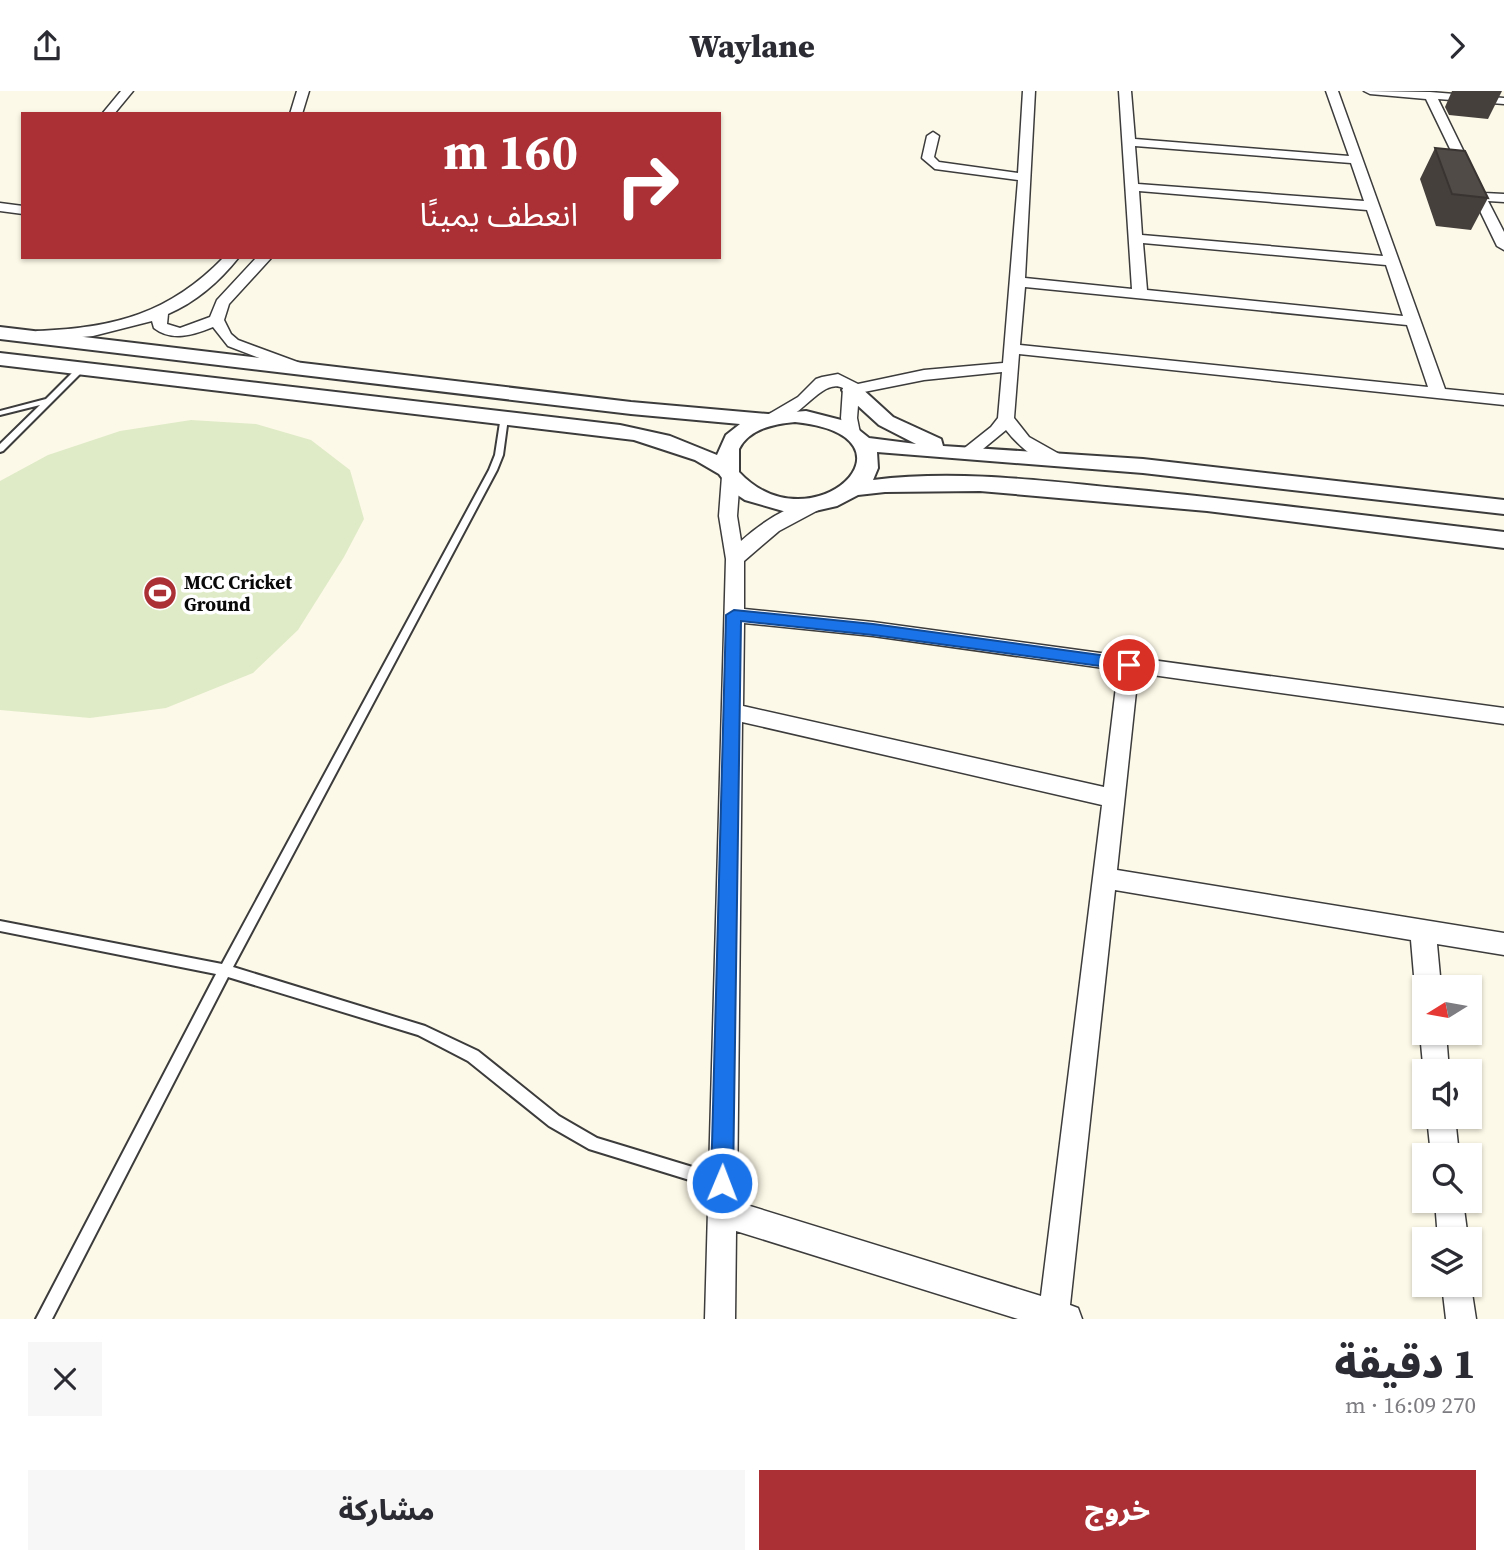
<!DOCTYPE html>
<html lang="ar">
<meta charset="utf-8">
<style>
:root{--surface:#fff;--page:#f7f7f7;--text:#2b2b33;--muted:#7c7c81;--accent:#ab3036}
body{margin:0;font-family:"Source Serif 4","Noto Sans Arabic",serif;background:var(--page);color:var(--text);direction:rtl;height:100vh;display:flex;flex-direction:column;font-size:26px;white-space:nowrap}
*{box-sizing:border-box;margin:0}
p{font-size:23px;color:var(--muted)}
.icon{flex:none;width:38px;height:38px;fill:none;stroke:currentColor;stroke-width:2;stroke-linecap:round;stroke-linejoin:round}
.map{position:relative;height:1228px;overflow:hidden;direction:ltr}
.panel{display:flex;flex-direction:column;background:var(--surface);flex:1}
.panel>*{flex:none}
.top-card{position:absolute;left:21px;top:21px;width:700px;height:147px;border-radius:0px;box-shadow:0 2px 5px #0004;direction:rtl;background:#ab3036;color:#fff;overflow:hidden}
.needle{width:46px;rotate:259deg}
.controls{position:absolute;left:1412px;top:884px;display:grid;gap:14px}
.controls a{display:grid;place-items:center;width:70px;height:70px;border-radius:0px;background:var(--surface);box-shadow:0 2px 5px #0004;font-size:35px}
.pin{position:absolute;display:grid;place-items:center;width:60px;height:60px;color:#fff;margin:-30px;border:4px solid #fff;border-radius:50%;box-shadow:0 2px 7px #0007}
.me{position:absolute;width:77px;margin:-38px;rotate:1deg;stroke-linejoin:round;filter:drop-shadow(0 0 5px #0008)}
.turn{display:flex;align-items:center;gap:24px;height:147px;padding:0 28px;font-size:32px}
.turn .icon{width:91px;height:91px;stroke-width:2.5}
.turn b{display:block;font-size:49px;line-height:60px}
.round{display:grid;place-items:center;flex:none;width:74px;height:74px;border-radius:0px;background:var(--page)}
.overview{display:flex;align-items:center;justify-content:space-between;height:119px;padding:0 28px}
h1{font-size:42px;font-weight:800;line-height:52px}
.button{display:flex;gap:14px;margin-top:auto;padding:14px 28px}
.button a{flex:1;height:80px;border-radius:0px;background:var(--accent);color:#fff;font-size:28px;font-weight:800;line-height:80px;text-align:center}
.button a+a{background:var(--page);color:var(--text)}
header{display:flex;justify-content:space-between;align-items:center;height:91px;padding:0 28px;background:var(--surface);font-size:32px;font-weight:800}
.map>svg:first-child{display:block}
</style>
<header><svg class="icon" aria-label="forward" viewBox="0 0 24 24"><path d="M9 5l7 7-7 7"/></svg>Waylane<svg class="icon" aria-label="share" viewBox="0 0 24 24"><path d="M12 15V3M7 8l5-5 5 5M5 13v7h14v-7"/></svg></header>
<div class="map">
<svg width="1504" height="1228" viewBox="0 0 1504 1228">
<rect width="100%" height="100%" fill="#fdf9e8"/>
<path fill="#dfebc7" d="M 191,329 L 256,333 L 311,349 L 350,379 L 364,428 L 344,466 L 298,539 L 253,582 L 166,617 L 90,627 L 0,619 L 0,390 L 48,364 L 120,340 Z"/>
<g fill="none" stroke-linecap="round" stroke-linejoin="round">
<g stroke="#3c3c3c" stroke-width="4">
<path id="service" d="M 78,276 L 84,276 L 85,278 L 3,360 L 0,361 L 0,353 L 40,314 L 0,324 L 0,320 L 46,308 Z
M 501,325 L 507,325 L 508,327 L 503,364 L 497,379 L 233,876 L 425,935 L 478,960 L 559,1025 L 597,1047 L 722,1085 L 727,1087 L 729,1092 L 727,1097 L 722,1099 L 589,1058 L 549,1035 L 468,970 L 418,944 L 228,886 L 52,1228 L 36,1228 L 216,883 L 0,840 L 0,830 L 222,873 L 489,379 L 495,364 Z"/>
</g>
<g stroke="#3c3c3c" stroke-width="3">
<path id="minor" d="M 121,0 L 133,0 L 114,23 L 102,23 Z
M 297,0 L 309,0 L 302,23 L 290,23 Z
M 1023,0 L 1035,0 L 1025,187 L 1132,198 L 1119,0 L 1131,0 L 1135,48 L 1349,65 L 1326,0 L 1338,0 L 1445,298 L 1504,304 L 1504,314 L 1019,263 L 1014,327 L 1029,346 L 1061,364 L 1064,368 L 1061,372 C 1041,377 1017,353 1006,339 L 972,367 L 960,367 L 957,363 L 991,336 L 998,327 L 1002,281 L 924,289 L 859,302 L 857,327 L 860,342 L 852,347 L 844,342 L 841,327 L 843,297 C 820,285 798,337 769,329 L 767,326 L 769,323 L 798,306 L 816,288 L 822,286 L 838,283 L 858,293 L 924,279 L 1003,272 L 1018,89 L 935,78 L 922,67 L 927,45 L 933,41 L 939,45 L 934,66 L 939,71 L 1018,82 ZM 1135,55 L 1351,72 L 1364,110 L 1138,93 ZM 1139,100 L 1367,119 L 1383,165 L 1142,144 ZM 1143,152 L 1386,174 L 1403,225 L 1147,199 ZM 1025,196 L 1407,234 L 1428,296 L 1020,254 Z
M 1364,0 L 1430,1 L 1504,7 L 1504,13 L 1438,8 L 1484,102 L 1504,103 L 1504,111 L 1488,110 L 1504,141 L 1504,159 L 1497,155 L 1426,8 L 1370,3 Z
M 0,112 L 23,115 L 23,123 L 0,120 Z
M 224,166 L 239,166 C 220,190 196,211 168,223 L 167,233 L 180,237 L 210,226 L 217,209 L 257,166 L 272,166 L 229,213 L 224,229 L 231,243 L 238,249 L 303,273 L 305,276 L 303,279 L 291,279 L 228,255 L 213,236 C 193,244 172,251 154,237 L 152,230 L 93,245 L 37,250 L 29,245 L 37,240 C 114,237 169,223 224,166 Z
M 731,380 L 740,385 L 737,425 L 741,450 C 762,431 788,415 816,407 L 825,413 L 822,417 L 779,440 L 744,470 L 744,518 L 873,531 L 1504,617 L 1504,633 L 1138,582 L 1117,779 L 1504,842 L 1504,864 L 1437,853 L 1441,896 L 1424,896 L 1424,906 L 1419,904 L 1415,896 L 1411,849 L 1115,799 L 1070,1214 L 1078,1217 L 1082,1228 L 1018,1228 L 736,1140 L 735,1228 L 705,1228 L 726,468 L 719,425 L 722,385 ZM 744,532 L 873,545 L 1118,579 L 1104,696 L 743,615 ZM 742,631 L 1102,714 L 1041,1205 L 737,1111 Z
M 1424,933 L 1424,942 L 1446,942 L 1449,980 L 1424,980 L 1424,984 L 1420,942 Z
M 1427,1026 L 1455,1026 L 1459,1064 L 1431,1064 Z
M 1435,1110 L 1463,1110 L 1468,1148 L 1438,1148 Z
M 1470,1189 L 1476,1228 L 1446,1228 L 1442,1194 L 1470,1194 Z"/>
</g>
<g stroke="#3c3c3c" stroke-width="4">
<path id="tertiary" d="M 0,236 L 631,311 L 768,323 L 806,320 L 849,331 L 869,347 L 916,353 L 879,334 L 845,303 L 842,299 L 845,295 L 859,295 L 893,326 L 941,348 L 943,355 L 1143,368 L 1504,409 L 1504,423 L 1143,382 L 877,361 L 878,377 L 873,389 C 954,379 1036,389 1117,397 C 1246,409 1375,426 1504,441 L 1504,457 L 1207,420 L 980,400 L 885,401 L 858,404 L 837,415 L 815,420 L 783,420 L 745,409 L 733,401 L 719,383 L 695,369 L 634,349 L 0,274 L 0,262 L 620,334 L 670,345 L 717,364 L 726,344 L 740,333 L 631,323 L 0,248 ZM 795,331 C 931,345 812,459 739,381 L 739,358 C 749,338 774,333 795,331 Z"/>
</g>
<use href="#service" fill="#fff" fill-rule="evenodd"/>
<use href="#minor" fill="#fff" fill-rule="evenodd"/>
<use href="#tertiary" fill="#fff" fill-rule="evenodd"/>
</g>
<path fill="#46403d" d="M 1450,0 L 1502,0 L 1488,28 L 1449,24 L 1445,16 L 1452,0 Z
M 1435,57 L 1488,107 L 1471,139 L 1436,135 L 1420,88 Z"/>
<path fill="#514b47" stroke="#393432" stroke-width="2" d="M 1435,57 L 1465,60 L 1488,107 L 1452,103 Z"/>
<path fill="#1a73e8" stroke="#114b97" stroke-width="2" d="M 734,519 L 873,533 L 1129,568 L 1136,574 L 1129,579 L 873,544 L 741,530 L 733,1092 L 730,1100 L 722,1103 L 714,1100 L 711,1092 L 726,524 Z"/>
<defs>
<g id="stadium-disc" transform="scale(1.75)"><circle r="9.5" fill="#ab3036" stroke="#fff"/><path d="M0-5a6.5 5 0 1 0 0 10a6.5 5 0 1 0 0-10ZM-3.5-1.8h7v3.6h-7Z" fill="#fff"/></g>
</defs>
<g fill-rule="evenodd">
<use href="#stadium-disc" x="160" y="502"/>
</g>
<g text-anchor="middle" stroke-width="7" stroke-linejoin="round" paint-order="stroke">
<g font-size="19" font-weight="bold" fill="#090909" stroke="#fff" text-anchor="start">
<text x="184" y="498">MCC Cricket<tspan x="184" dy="22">Ground</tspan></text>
</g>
</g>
</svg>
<div class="controls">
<a><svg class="needle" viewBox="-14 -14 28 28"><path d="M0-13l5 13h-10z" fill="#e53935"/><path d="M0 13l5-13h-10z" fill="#7c7c81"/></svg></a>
<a><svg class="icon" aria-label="sound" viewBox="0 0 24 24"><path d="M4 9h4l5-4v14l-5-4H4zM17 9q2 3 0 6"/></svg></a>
<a><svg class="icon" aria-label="search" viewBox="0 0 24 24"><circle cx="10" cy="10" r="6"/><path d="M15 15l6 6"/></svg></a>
<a><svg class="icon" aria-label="layers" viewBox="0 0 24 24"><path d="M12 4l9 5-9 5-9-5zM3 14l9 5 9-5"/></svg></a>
</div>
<div class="pin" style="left:1129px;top:574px;background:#d93025"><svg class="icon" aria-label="arrive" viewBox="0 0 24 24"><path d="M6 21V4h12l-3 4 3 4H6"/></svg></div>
<svg class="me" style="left:722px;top:1092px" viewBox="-20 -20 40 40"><circle r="17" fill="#1a73e8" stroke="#fff" stroke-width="3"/><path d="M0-11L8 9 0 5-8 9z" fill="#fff"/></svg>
<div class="top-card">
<div class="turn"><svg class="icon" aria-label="right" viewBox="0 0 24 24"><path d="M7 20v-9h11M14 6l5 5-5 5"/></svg><div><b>160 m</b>انعطف يمينًا</div></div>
</div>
</div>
<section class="panel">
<div class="overview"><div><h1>1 دقيقة</h1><p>270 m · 16:09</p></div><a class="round"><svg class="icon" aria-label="close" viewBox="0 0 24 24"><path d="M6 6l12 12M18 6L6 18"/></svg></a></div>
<div class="button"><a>خروج</a><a>مشاركة</a></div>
</section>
